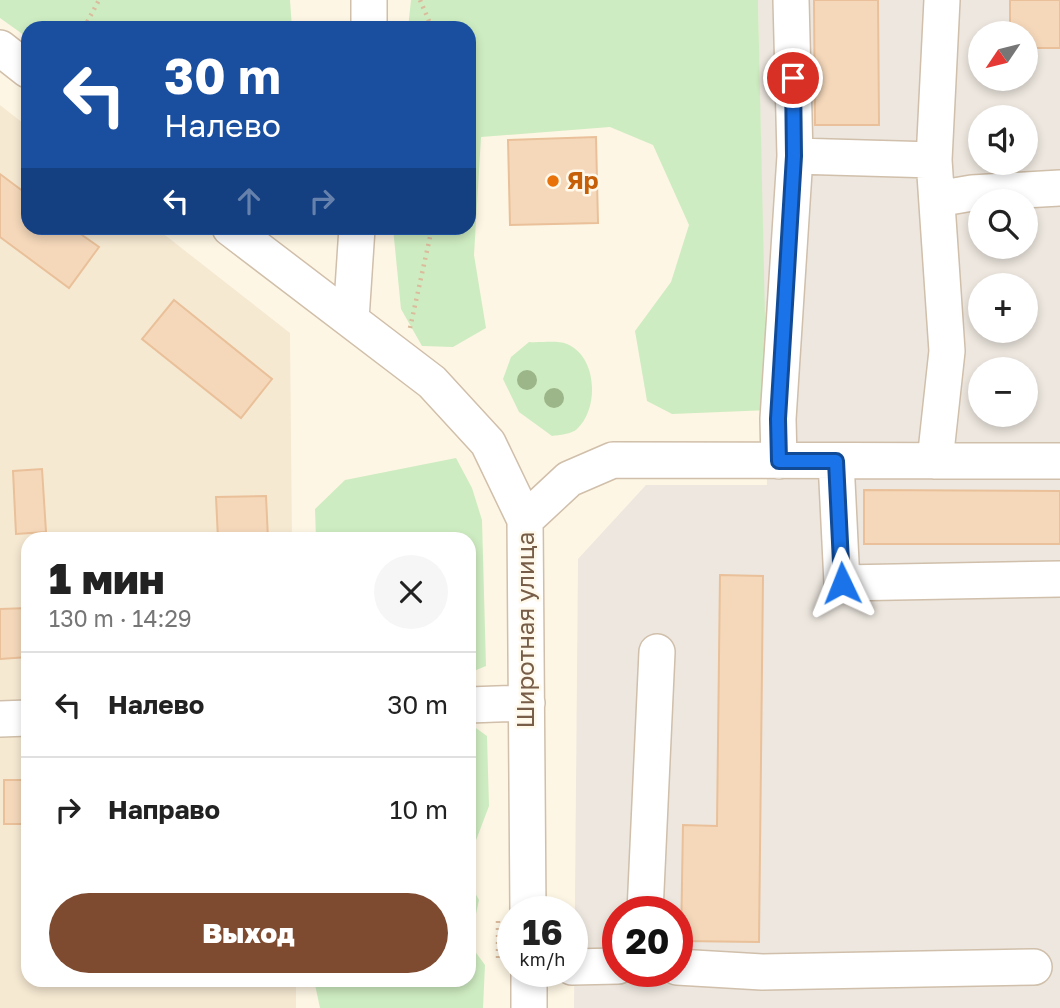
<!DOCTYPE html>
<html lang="ru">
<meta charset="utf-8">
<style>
:root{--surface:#fff;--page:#f6f6f6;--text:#222;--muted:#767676;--line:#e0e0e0;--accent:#7e4a30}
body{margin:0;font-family:"Golos Text",sans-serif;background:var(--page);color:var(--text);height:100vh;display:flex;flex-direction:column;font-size:26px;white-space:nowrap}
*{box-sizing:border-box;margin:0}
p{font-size:23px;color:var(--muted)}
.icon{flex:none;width:38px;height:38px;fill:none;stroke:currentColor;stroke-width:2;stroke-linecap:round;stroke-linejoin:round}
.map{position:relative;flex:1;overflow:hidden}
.details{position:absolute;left:21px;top:532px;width:455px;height:455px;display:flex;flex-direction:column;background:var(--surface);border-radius:21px;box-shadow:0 4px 10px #0003}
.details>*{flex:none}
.hud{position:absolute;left:21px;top:21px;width:455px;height:214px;border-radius:21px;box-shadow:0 4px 10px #0003;background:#1a4fa0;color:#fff;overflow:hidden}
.needle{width:46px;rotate:235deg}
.buttons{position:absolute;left:968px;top:21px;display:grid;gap:14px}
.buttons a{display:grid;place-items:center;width:70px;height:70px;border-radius:50%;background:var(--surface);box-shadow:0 4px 10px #0003;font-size:35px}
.speed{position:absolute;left:497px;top:896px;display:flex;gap:14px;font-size:35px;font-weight:700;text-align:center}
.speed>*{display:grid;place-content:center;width:91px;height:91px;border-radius:50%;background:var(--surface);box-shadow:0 4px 10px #0003;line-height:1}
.speed small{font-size:18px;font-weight:400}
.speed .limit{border:10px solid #d22;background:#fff;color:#111}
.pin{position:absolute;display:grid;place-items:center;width:60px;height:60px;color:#fff;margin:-30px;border:4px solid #fff;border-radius:50%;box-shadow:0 2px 7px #0007}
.me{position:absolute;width:77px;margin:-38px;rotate:358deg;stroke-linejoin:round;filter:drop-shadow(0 0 5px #0008)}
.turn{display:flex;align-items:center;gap:24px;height:147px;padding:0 28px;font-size:32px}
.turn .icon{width:91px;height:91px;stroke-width:2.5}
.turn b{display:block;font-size:49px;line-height:60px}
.lanes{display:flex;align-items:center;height:66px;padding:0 28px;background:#0003;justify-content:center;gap:35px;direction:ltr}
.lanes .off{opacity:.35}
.round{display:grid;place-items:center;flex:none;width:74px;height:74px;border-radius:37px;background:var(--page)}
.head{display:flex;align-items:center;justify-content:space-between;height:119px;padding:0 28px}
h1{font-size:42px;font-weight:800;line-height:52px}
.action{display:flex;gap:14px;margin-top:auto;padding:14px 28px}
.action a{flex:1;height:80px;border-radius:42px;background:var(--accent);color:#fff;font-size:28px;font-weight:800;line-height:80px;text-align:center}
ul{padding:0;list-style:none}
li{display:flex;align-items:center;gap:21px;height:105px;padding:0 28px;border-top:2px solid var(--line)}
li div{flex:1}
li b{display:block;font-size:26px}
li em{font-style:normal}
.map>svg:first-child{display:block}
</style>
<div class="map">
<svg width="1060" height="1008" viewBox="0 0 1060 1008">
<rect width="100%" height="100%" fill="#fef6e4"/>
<path fill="#f6e9d2" d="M 0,105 L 28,127 L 28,228 L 156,228 L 290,333 L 292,539 L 28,539 L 28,980 L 296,980 L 296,1008 L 0,1008 Z"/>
<path fill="#ede7df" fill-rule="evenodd" d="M 758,0 L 1060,0 L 1060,1008 L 574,1008 L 578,559 L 646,485 L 767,485 ZM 980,33 L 1026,33 L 1026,79 L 980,79 ZM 980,117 L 1026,117 L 1026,163 L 980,163 ZM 980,201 L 1026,201 L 1026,247 L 980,247 ZM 980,285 L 1026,285 L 1026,331 L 980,331 ZM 980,369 L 1026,369 L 1026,415 L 980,415 ZM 618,912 L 677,912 L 677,971 L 618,971 Z"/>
<path fill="#ceecc1" d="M 0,0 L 290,0 L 292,28 L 28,28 L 28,38 L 0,18 Z
M 411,0 L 758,0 L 767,410 L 672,414 L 647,401 L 635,331 L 671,282 L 689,225 L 653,145 L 610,127 L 481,137 L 474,255 L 486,328 L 453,347 L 422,346 L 401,309 L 393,228 L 469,228 L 469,28 L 408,28 Z
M 529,342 C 540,343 557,340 567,344 C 598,357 599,409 577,429 C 572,434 559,435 552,436 L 519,412 L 503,379 L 511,357 Z
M 456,458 L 472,488 L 482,520 L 486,666 L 469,673 L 469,539 L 316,539 L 315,509 L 345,480 Z
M 469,723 L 487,736 L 489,806 L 475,843 L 469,845 Z
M 469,882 L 479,900 L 474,923 L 469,923 Z
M 469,950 L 474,950 L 485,965 L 483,1008 L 320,1008 L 314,980 L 469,980 Z"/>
<path fill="#f5d8ba" stroke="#e9c099" stroke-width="2" d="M 814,0 L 878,0 L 879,125 L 815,125 Z
M 1010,0 L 1060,0 L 1060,48 L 1026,48 L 1026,33 L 1010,33 Z
M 596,137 L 598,223 L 510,225 L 508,140 Z
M 0,174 L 28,195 L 28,228 L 72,228 L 99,247 L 69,288 L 0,237 Z
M 174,300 L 272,379 L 241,418 L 142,339 Z
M 42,469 L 46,532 L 16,534 L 13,471 Z
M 864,490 L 1060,491 L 1060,544 L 864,544 Z
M 266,496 L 268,539 L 218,539 L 216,497 Z
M 720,575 L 763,576 L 759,942 L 681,941 L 683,825 L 717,826 Z
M 28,608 L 28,657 L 0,659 L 0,609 Z
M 4,780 L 28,780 L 28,824 L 4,824 Z"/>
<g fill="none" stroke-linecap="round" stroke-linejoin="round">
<g stroke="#d0bfaa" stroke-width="38">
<path id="minor" d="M 369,0 L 369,28
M 0,48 L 28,70
M 795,156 L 934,160
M 937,199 L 972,193 L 1060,188
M 230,228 L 432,382 L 488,443 L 525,520 L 528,912
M 351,319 L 357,228
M 779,461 L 778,419 L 795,156 L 791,0
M 836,461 L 842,583 L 1060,579
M 935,461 L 947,351 L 934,160 L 942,0
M 525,520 L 569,479 L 613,460 L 1060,461
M 469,705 L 527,703
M 0,719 L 28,718
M 645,912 L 657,652
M 572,967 L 618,966
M 677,967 L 762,972 L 1034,967
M 529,971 L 529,1008"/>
</g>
<path stroke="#dabb9c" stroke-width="4.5" stroke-dasharray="2 5" stroke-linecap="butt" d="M 420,0 L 432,28
M 84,28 L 99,0
M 410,328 L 432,228
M 498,921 L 498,962"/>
<use href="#minor" stroke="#fff" stroke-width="35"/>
</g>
<g fill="#9cb589">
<circle cx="527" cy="380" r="10"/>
<circle cx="554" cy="398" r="10"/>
</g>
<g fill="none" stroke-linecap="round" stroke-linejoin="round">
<g stroke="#114b97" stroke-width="18">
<path id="route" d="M 793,78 L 794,156 L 778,419 L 779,461 L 836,461 L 842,583"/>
</g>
<use href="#route" stroke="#1a73e8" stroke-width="12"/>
</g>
<circle fill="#e8710a" stroke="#fff9ec" stroke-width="2.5" cx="553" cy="181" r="7"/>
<g text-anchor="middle" stroke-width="5" stroke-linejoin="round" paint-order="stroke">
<g font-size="24" font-weight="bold" fill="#c56008" stroke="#fff9ec" text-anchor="start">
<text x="567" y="189">Яр</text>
</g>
<g font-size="24" fill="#785e48" stroke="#fff9ec">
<text transform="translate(526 630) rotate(-90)" y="8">Широтная улица</text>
</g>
</g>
</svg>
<div class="buttons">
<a><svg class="needle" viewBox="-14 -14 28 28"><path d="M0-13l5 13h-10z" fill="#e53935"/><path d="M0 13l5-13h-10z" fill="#767676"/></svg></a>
<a><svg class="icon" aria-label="sound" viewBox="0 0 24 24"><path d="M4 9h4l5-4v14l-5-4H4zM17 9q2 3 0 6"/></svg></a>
<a><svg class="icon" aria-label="search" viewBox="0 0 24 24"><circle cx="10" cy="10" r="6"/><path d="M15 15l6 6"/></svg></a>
<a>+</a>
<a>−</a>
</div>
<div class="speed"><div>16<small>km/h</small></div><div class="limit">20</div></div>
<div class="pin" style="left:793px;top:78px;background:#d93025"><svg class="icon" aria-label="arrive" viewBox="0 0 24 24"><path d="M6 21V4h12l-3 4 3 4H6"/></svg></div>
<svg class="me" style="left:842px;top:583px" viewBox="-20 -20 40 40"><path d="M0-17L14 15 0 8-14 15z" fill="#1a73e8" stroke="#fff" stroke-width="4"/></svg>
<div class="hud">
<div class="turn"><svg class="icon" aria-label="left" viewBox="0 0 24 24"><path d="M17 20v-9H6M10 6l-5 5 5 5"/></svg><div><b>30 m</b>Налево</div></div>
<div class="lanes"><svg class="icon" aria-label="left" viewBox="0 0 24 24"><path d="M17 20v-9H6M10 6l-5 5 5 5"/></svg><svg class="icon off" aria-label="ahead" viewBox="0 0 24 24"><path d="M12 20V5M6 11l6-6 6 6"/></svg><svg class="icon off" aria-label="right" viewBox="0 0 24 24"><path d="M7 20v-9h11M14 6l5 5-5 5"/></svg></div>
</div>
<section class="details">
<div class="head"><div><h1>1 мин</h1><p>130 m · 14:29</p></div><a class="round"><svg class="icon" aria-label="close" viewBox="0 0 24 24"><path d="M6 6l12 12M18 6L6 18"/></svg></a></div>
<ul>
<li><svg class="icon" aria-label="left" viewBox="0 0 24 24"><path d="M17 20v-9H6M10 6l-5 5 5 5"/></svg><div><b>Налево</b></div><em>30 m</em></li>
<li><svg class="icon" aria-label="right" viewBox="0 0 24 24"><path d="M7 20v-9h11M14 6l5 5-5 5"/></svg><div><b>Направо</b></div><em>10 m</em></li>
</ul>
<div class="action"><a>Выход</a></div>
</section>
</div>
